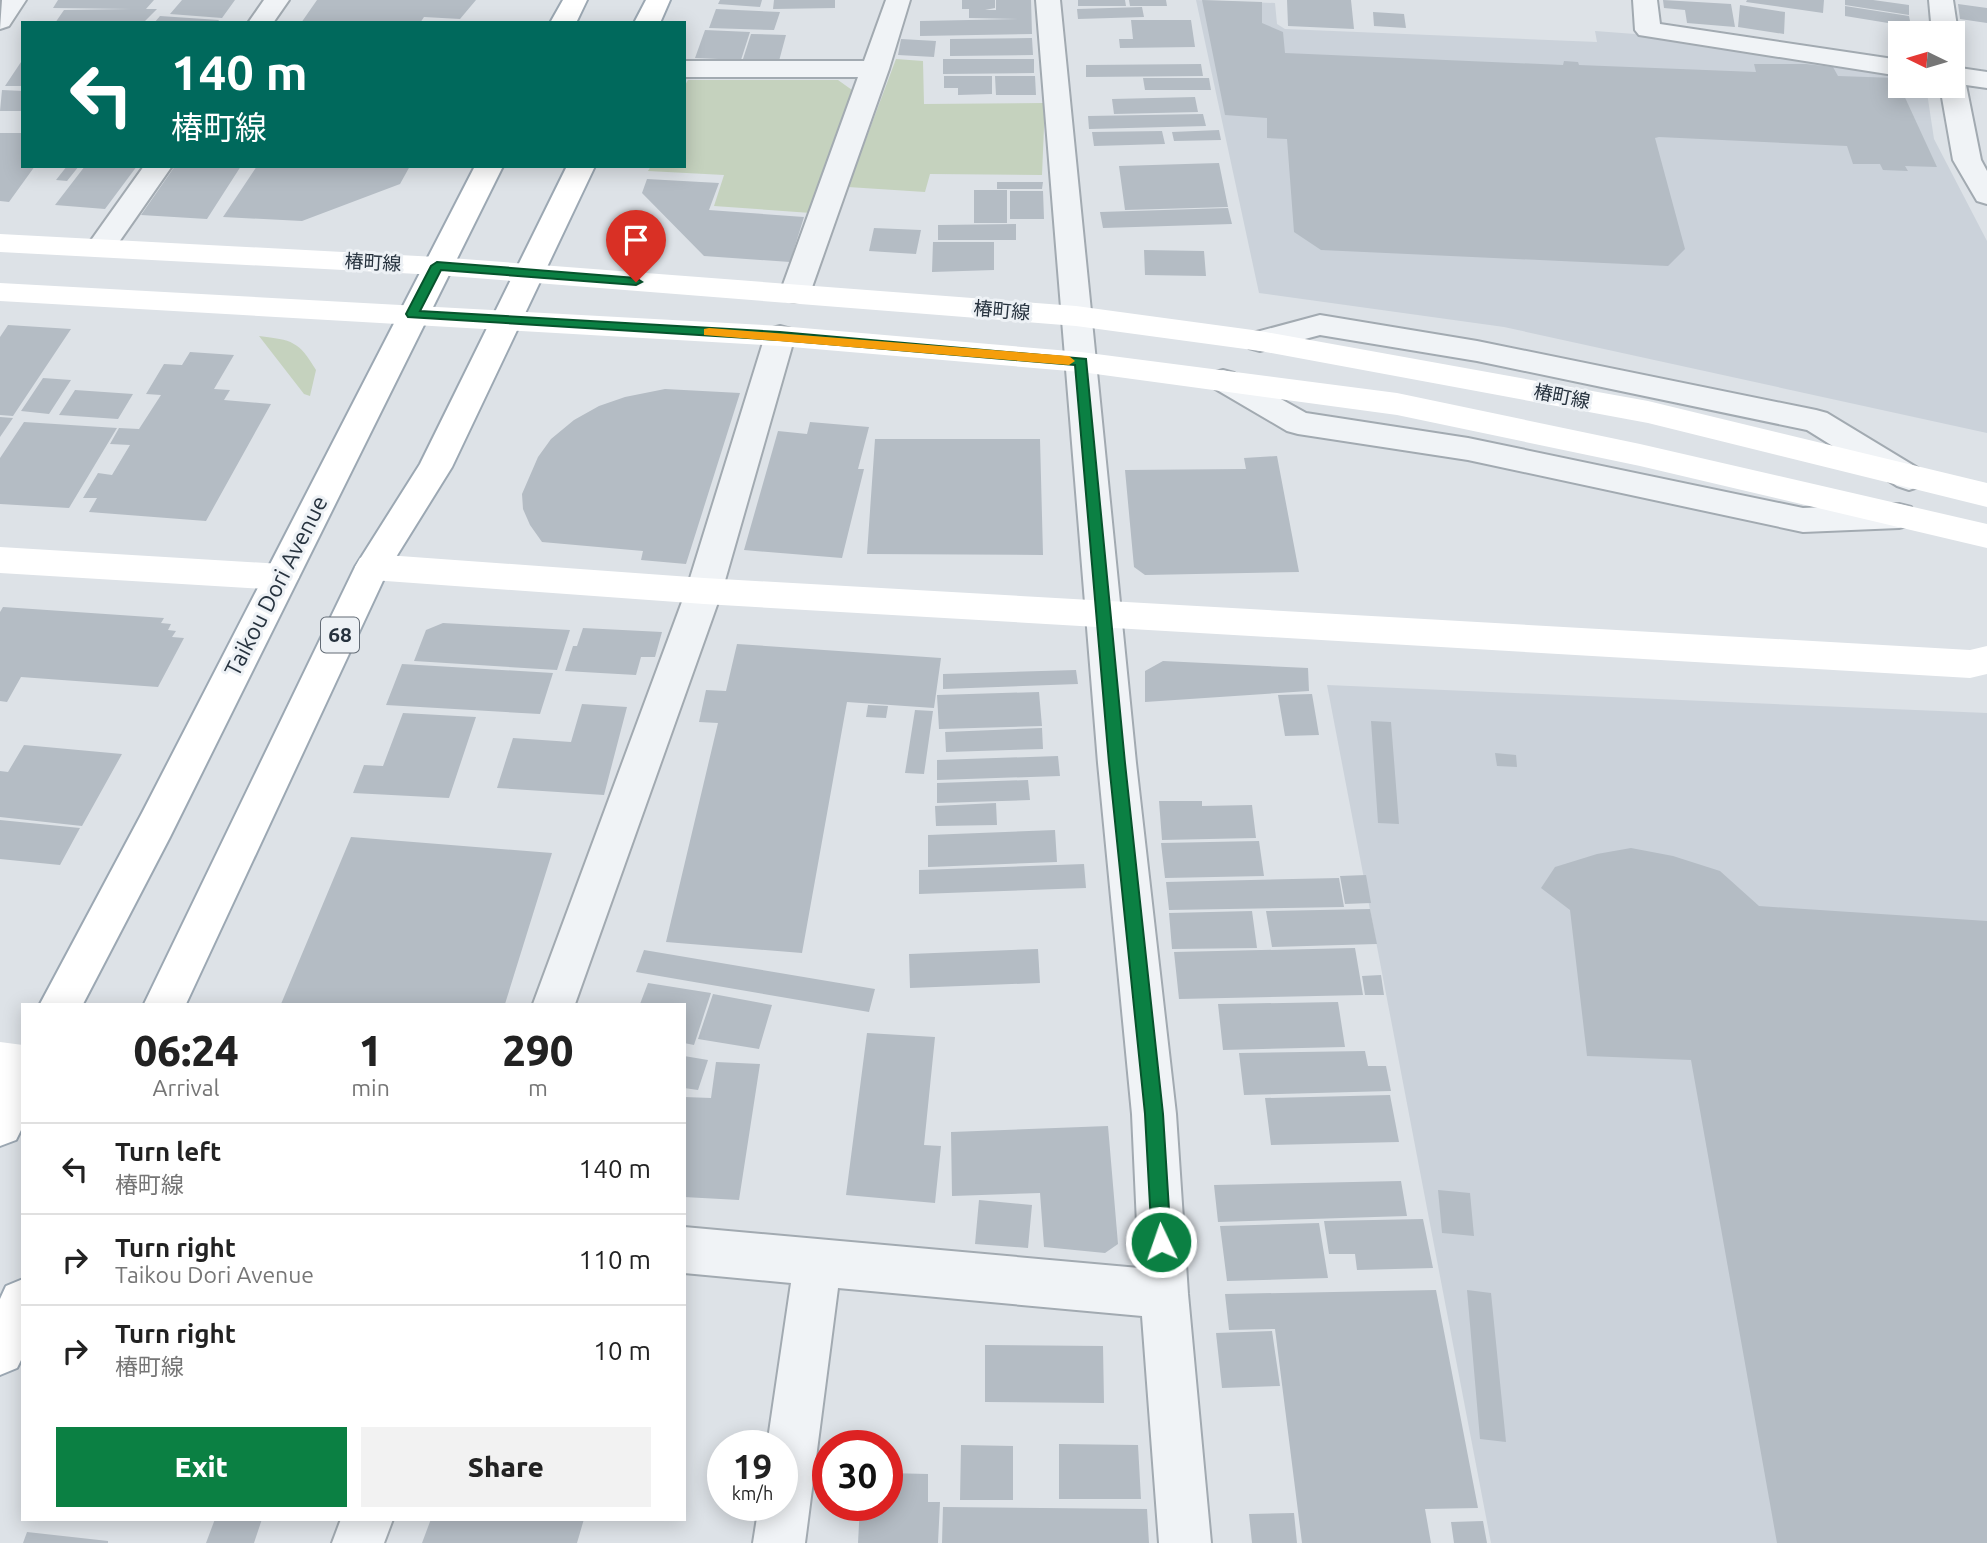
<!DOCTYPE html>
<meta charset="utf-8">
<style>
:root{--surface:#fff;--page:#f2f2f2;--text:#222;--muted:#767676;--line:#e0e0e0;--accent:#0b8043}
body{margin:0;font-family:Ubuntu,"Noto Sans JP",sans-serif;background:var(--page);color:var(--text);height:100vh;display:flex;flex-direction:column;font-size:26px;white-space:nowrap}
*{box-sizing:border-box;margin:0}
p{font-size:23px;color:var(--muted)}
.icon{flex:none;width:38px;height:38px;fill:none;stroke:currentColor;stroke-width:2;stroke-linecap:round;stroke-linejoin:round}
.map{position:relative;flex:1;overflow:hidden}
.sheet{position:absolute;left:21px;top:1003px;width:665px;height:518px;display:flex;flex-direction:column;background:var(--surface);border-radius:0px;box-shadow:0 4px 18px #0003}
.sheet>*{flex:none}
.banner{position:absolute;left:21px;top:21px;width:665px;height:147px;border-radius:0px;box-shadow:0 4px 18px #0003;background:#00695c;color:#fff;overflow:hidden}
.needle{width:46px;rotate:275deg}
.tools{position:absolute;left:1888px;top:21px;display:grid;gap:14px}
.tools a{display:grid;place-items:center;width:77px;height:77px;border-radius:0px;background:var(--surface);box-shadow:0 4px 18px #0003;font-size:35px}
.speed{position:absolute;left:707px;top:1430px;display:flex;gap:14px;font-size:35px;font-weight:700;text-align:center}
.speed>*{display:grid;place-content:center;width:91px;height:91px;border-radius:50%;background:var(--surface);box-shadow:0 4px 18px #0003;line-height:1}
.speed small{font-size:18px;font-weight:400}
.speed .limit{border:10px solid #d22;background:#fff;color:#111}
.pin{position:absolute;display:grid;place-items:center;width:60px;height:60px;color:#fff;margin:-72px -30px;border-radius:50% 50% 50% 0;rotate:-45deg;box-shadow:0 0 7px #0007}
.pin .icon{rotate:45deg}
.me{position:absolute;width:77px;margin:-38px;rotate:357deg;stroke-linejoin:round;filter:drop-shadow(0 0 5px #0008)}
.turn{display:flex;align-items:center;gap:24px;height:147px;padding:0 35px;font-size:32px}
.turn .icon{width:91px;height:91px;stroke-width:2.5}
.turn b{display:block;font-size:49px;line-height:60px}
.eta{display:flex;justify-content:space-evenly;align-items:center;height:119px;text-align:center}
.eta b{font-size:42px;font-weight:800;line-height:49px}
.cta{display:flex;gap:14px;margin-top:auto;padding:14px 35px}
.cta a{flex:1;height:80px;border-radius:0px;background:var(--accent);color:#fff;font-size:28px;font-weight:800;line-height:80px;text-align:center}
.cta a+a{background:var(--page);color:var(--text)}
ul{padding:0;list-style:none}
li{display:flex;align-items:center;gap:21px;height:91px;padding:0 35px;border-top:2px solid var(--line)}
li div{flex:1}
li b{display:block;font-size:26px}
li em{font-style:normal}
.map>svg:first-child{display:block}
</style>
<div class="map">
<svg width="1987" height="1543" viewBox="0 0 1987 1543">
<rect width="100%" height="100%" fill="#dde2e7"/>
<path fill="#cbd2da" d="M 1196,0 L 1275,3 L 1277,24 L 1285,29 L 1597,42 L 1595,31 L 1635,34 L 1900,73 L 1900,86 L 1926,86 L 1934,139 L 1987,241 L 1987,433 L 1504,327 L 1259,293 Z
M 1327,685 L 1987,713 L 1987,1543 L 1491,1543 Z"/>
<path fill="#c5d2be" d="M 896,59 L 923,61 L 924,104 L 1045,103 L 1042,175 L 930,174 L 925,192 L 848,187 Z
M 688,80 L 838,80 L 852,90 L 811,213 L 714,206 L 724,175 L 648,171 L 651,166 L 684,166 L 684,87 Z
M 259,336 C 292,340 299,341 316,370 L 310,396 L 304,394 Z"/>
<path fill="#b4bcc4" d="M 58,0 L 154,0 L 146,9 L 157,9 L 143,23 L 55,23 L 64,10 L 131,9 L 53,8 Z
M 182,0 L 235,0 L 222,18 L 170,14 Z
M 317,0 L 476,0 L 460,19 L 424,17 L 420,23 L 301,23 Z
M 720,0 L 762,0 L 760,7 L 718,4 Z
M 774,0 L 835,0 L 835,8 L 773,9 Z
M 962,0 L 995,0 L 995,8 L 985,10 L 996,10 L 996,0 L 1031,0 L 1032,34 L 920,36 L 920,21 L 1021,19 L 969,18 L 969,9 L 962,9 Z
M 1078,0 L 1125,0 L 1126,6 L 1078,6 Z
M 1129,0 L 1166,0 L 1167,6 L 1130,6 Z
M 1202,0 L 1262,2 L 1262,23 L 1283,32 L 1285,53 L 1563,65 L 1564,61 L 1578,62 L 1579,65 L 1756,72 L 1754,64 L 1806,64 L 1833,67 L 1838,76 L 1896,78 L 1937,167 L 1905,166 L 1908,171 L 1883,170 L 1880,164 L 1853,164 L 1847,146 L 1659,137 L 1655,138 L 1685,249 L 1668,266 L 1321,250 L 1294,232 L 1287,139 L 1267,138 L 1267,118 L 1225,115 Z
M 1287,0 L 1351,0 L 1354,29 L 1288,26 Z
M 1663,0 L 1731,4 L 1735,27 L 1687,23 L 1685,10 L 1664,8 Z
M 1747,0 L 1824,0 L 1823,13 L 1746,2 Z
M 1845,0 L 1873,0 L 1909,5 L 1909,15 L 1845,5 Z
M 1958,4 L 1987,8 L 1987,23 L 1960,19 Z
M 1740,5 L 1785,12 L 1784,34 L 1738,27 Z
M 1845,6 L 1909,16 L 1910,21 L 1925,23 L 1925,29 L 1845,16 Z
M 1142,7 L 1144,17 L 1078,19 L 1077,9 Z
M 716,9 L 780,12 L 774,30 L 709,28 Z
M 1373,12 L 1404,14 L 1406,28 L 1374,26 Z
M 160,16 L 219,20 L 217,23 L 154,23 Z
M 1131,20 L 1191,20 L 1195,47 L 1120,48 L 1119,39 L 1133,39 Z
M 705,30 L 750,32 L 741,60 L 695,58 Z
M 751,34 L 786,35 L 779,61 L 743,59 Z
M 1032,38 L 1033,55 L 950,56 L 950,39 Z
M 901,39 L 936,41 L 934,57 L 898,55 Z
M 23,59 L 23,86 L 5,86 Z
M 943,59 L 1034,59 L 1034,73 L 943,74 Z
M 1201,64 L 1203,76 L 1086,77 L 1086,65 Z
M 944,76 L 992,76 L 992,94 L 958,95 L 958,88 L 944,88 Z
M 995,76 L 1035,76 L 1036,95 L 996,95 Z
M 1143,78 L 1209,78 L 1211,90 L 1145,90 Z
M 2,90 L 23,91 L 23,111 L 0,111 Z
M 1195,97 L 1198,112 L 1114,114 L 1112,99 Z
M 1203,114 L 1206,126 L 1089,129 L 1088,116 Z
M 1219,130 L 1221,140 L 1174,141 L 1172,132 Z
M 1162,131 L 1165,144 L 1094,146 L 1092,132 Z
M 0,133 L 23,133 L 23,166 L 35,166 L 9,202 L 0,201 Z
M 1219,163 L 1228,207 L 1125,210 L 1119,166 Z
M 67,166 L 79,166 L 67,181 L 56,180 Z
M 85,166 L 137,166 L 105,209 L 55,205 Z
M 175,166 L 241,166 L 207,219 L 141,215 Z
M 257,166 L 410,166 L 400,184 L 302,221 L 223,217 Z
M 647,179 L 719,183 L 709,210 L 804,217 L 790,262 L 704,256 L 642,193 Z
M 997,182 L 1043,182 L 1042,189 L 997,189 Z
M 974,190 L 1007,190 L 1007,223 L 974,223 Z
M 1010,191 L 1043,191 L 1044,219 L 1010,219 Z
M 1228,208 L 1232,224 L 1103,228 L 1100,212 Z
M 1016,224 L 1016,240 L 938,240 L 938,225 Z
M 874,228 L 921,230 L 916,254 L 869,251 Z
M 933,242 L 994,242 L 994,270 L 932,272 Z
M 1144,250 L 1204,251 L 1206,276 L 1145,275 Z
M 8,325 L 71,329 L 13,416 L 0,415 L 0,337 Z
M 190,352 L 234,355 L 214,389 L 230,390 L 224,400 L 271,404 L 206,521 L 89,512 L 97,498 L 83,498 L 98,473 L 112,475 L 130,445 L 110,444 L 119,428 L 139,429 L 161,395 L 146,394 L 164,364 L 182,365 Z
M 43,378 L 71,380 L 49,414 L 21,411 Z
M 665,389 L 740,393 L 686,564 L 641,560 L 643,551 L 542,542 L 530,525 L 523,509 L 522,494 L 538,457 L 551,439 L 574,420 L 599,406 L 625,397 Z
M 75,390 L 133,394 L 118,419 L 59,415 Z
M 0,417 L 13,418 L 0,437 Z
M 24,422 L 117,428 L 69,508 L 0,504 L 0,458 Z
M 810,422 L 869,427 L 858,469 L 864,469 L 842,558 L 744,550 L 778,431 L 807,434 Z
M 875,439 L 1040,439 L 1043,555 L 867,554 Z
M 1277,456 L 1299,572 L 1145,575 L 1134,567 L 1125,470 L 1246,469 L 1244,458 Z
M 3,607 L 164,618 L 161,623 L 171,624 L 168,630 L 176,631 L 172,637 L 184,638 L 158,687 L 21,677 L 7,702 L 0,701 L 0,612 Z
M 443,623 L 570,630 L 557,670 L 414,661 L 426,630 Z
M 583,628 L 662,632 L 655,657 L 641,657 L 636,675 L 565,671 L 573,646 L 577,646 Z
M 737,644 L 941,658 L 934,708 L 847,702 L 802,953 L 666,942 L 718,723 L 699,722 L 706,690 L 726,691 Z
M 1163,661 L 1308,668 L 1309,691 L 1145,702 L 1145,671 Z
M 402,664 L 553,673 L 540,714 L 386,705 Z
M 1076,670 L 1078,684 L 943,689 L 943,674 Z
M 1039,692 L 1042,726 L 939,729 L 937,695 Z
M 1312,694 L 1319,735 L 1285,736 L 1278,695 Z
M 582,704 L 627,707 L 604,795 L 497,788 L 513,738 L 571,742 Z
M 868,705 L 888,706 L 886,718 L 866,717 Z
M 915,710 L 933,711 L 924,774 L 905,773 Z
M 403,713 L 476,717 L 449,798 L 353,793 L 364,765 L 383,766 Z
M 1371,721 L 1391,722 L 1399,824 L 1378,823 Z
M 1042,728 L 1043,749 L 946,752 L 945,732 Z
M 24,745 L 122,754 L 82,826 L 0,817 L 0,771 L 8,772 Z
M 1495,753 L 1516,755 L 1517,767 L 1497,766 Z
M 1058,756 L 1060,776 L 937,780 L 937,760 Z
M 1028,780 L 1030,800 L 937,803 L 937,783 Z
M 1159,801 L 1202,801 L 1202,806 L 1252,805 L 1256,838 L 1162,840 Z
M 996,803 L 997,825 L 936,826 L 935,806 Z
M 0,820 L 80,828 L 60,865 L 0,859 Z
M 1055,830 L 1057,862 L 928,867 L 928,835 Z
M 351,837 L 552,853 L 505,1004 L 281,1004 Z
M 1259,841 L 1264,876 L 1165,878 L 1161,843 Z
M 1631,848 L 1673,856 L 1720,871 L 1759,906 L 1987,921 L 1987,1543 L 1777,1543 L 1691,1060 L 1587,1056 L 1570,910 L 1541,888 L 1555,867 L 1597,854 Z
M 1084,864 L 1086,888 L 919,894 L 919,870 Z
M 1366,875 L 1371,903 L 1345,904 L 1340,876 Z
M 1339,878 L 1344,907 L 1169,910 L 1166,882 Z
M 1370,909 L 1377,944 L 1272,947 L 1266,911 Z
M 1252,911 L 1257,948 L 1172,949 L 1169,913 Z
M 1355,948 L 1363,995 L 1179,999 L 1174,952 Z
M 1038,949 L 1040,983 L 910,988 L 909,954 Z
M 644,950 L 875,989 L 869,1012 L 636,972 Z
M 1381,975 L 1384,995 L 1365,995 L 1362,976 Z
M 648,983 L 711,993 L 694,1045 L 684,1043 L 684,1004 L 640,1004 Z
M 713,994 L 772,1005 L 759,1049 L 698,1039 Z
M 1338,1002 L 1345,1047 L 1223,1050 L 1218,1004 Z
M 867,1033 L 935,1037 L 924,1145 L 941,1146 L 935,1203 L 846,1195 Z
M 1365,1051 L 1368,1066 L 1386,1066 L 1391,1091 L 1244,1095 L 1239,1053 Z
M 684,1056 L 708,1060 L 698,1090 L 684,1088 Z
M 716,1062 L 760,1064 L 739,1200 L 684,1197 L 684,1097 L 711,1098 Z
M 1390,1095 L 1399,1142 L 1271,1145 L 1265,1098 Z
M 1108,1126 L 1118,1244 L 1105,1253 L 1044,1247 L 1040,1193 L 952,1196 L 951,1132 Z
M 1401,1181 L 1407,1216 L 1218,1222 L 1214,1185 Z
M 1438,1190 L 1470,1193 L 1474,1236 L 1442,1233 Z
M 979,1200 L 1032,1205 L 1028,1248 L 975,1244 Z
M 1423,1219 L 1433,1268 L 1357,1270 L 1355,1254 L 1329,1254 L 1324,1221 Z
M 1319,1223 L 1328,1278 L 1227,1281 L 1220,1226 Z
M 1436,1290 L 1478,1508 L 1425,1509 L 1431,1543 L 1302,1543 L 1275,1329 L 1229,1330 L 1225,1294 Z
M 1467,1290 L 1491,1293 L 1506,1442 L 1480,1439 Z
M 1272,1331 L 1280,1386 L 1222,1388 L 1216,1333 Z
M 985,1345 L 1103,1346 L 1104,1403 L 985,1402 Z
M 1059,1444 L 1138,1445 L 1141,1499 L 1059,1499 Z
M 961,1445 L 1013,1446 L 1013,1500 L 960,1500 Z
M 887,1473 L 928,1474 L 928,1502 L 940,1502 L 938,1543 L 858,1543 L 860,1505 L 887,1505 Z
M 943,1507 L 1147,1509 L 1149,1543 L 942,1543 Z
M 1294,1513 L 1297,1543 L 1252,1543 L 1249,1514 Z
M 215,1519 L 262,1519 L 254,1543 L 206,1543 Z
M 431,1519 L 584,1519 L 577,1543 L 422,1543 Z
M 1483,1521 L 1487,1543 L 1454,1543 L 1451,1522 Z
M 27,1532 L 108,1541 L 108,1543 L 23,1543 Z"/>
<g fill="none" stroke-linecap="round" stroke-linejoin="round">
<g stroke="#a2aab1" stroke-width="4">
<path id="street" d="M 2,0 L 26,0 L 9,26 L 0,29 Z
M 264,0 L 289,0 L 273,23 L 248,23 Z
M 886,0 L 910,0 L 889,69 L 810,293 L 806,300 L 795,302 L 784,300 L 780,293 L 858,77 L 684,77 L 684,61 L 864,61 Z
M 1036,0 L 1060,0 L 1136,763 L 1176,1114 L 1188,1294 L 1211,1543 L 1159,1543 L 1142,1316 L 838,1288 L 805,1543 L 753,1543 L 759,1505 L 782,1505 L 782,1446 L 767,1446 L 791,1283 L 684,1273 L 684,1227 L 1139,1268 L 1132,1114 L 1098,763 Z
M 1633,0 L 1657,0 L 1660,24 L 1900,60 L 1900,76 L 1639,35 L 1635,30 Z
M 1929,0 L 1953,0 L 1958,33 L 1954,38 L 1953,33 L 1932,33 Z
M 1953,67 L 1987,72 L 1987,88 L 1966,85 L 1981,160 L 1987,171 L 1987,204 L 1977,201 L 1953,160 L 1940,86 L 1953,86 Z
M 144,166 L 172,166 L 112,252 L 102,255 L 92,252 L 87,246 Z
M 1320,315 L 1477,341 L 1816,410 L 1827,413 L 1921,470 L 1926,478 L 1921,486 L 1909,490 L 1897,486 L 1807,430 L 1477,361 L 1320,335 L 1260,351 L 1249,348 L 1245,341 L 1249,334 Z
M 780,326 L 791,329 L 795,336 L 722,591 L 575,1004 L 533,1004 L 686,591 L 765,336 L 769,329 Z
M 1223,370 L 1234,373 L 1306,413 L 1468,438 L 1803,508 L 1899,504 L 1911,507 L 1916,516 L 1911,525 L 1899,528 L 1803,532 L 1468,460 L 1298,434 L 1287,431 L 1212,387 L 1207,380 L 1212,373 Z
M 341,1519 L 393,1519 L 384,1543 L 332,1543 Z"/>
</g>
<g stroke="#9ca8b3" stroke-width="4">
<path id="primary" d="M 563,0 L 587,0 L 576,23 L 550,23 Z
M 646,0 L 670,0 L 660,23 L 634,23 Z
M 475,166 L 503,166 L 170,837 L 83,1004 L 40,1004 L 142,813 Z
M 567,166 L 595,166 L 452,467 L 388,570 L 186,1004 L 144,1004 L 355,567 L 420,464 Z
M 23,1059 L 23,1126 L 16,1140 L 0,1146 L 0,1079 L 7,1065 Z
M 23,1279 L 23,1356 L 17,1368 L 0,1375 L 0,1299 L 6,1286 Z"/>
</g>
<use href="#street" fill="#f0f3f6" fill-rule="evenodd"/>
<path fill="#fff" fill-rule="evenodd" d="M 0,234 L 437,257 L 1076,306 L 1260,331 L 1648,401 L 1987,483 L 1987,507 L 1648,423 L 1260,351 L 1076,326 L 437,275 L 0,252 Z
M 0,283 L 780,326 L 1081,352 L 1397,393 L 1640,444 L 1987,524 L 1987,548 L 1640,466 L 1397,415 L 1081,372 L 780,346 L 0,301 Z
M 0,547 L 281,564 L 293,568 L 299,577 L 293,586 L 281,590 L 0,573 Z
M 372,554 L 704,578 L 1970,650 L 1987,646 L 1987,674 L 1970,678 L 704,604 L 372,580 L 360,576 L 355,567 L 360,558 Z
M 0,1042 L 23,1045 L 23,1085 L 0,1082 Z"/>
<use href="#primary" fill="#fff" fill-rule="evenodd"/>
</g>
<path fill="#0b8043" stroke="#07532c" stroke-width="2" d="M 437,262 L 636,278 L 642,282 L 636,285 L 441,270 L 420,311 L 780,332 L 1086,359 L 1125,763 L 1163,1114 L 1171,1242 L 1168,1249 L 1161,1252 L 1154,1249 L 1152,1242 L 1145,1114 L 1109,763 L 1075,365 L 780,340 L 408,317 L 406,314 L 431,266 Z"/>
<path fill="#f59e0b" d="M 709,328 L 1069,356 L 1075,361 L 1069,365 L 704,335 L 704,329 Z"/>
<g text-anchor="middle" stroke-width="6" stroke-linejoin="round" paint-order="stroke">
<g font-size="19" fill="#26323e" stroke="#edf1f5">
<text transform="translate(373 262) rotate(3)" y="7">椿町線</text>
<text transform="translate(1002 310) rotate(5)" y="7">椿町線</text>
<text transform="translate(1562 396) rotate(11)" y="7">椿町線</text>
</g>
<rect fill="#edf1f5" stroke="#626b75" stroke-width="2" x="321" y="617.5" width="38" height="35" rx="5"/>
<g font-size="21" font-weight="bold" fill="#26323e">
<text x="340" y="642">68</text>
</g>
<g font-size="23" fill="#26323e" stroke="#edf1f5">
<text transform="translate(276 586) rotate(-63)" y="8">Taikou Dori Avenue</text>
</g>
</g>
</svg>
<div class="tools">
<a><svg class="needle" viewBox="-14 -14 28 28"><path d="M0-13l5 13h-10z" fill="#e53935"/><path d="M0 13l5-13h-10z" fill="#767676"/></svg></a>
</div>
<div class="speed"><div>19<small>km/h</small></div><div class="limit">30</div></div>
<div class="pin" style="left:636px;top:282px;background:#d93025"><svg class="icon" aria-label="arrive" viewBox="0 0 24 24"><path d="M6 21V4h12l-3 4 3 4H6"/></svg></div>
<svg class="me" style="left:1161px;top:1242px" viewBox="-20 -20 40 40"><circle r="17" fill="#0b8043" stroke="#fff" stroke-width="3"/><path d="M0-11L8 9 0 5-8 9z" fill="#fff"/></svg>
<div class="banner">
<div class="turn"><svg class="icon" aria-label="left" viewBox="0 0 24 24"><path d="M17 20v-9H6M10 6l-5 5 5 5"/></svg><div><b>140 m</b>椿町線</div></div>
</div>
<section class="sheet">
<div class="eta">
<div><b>06:24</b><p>Arrival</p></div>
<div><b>1</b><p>min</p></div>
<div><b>290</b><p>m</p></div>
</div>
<ul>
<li><svg class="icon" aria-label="left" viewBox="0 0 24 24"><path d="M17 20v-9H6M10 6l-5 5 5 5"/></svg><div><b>Turn left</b><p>椿町線</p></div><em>140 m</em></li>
<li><svg class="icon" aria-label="right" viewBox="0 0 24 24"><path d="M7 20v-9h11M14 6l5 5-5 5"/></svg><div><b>Turn right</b><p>Taikou Dori Avenue</p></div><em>110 m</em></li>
<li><svg class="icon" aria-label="right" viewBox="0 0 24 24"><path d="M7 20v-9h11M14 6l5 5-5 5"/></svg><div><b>Turn right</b><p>椿町線</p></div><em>10 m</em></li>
</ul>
<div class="cta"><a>Exit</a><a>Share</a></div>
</section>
</div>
